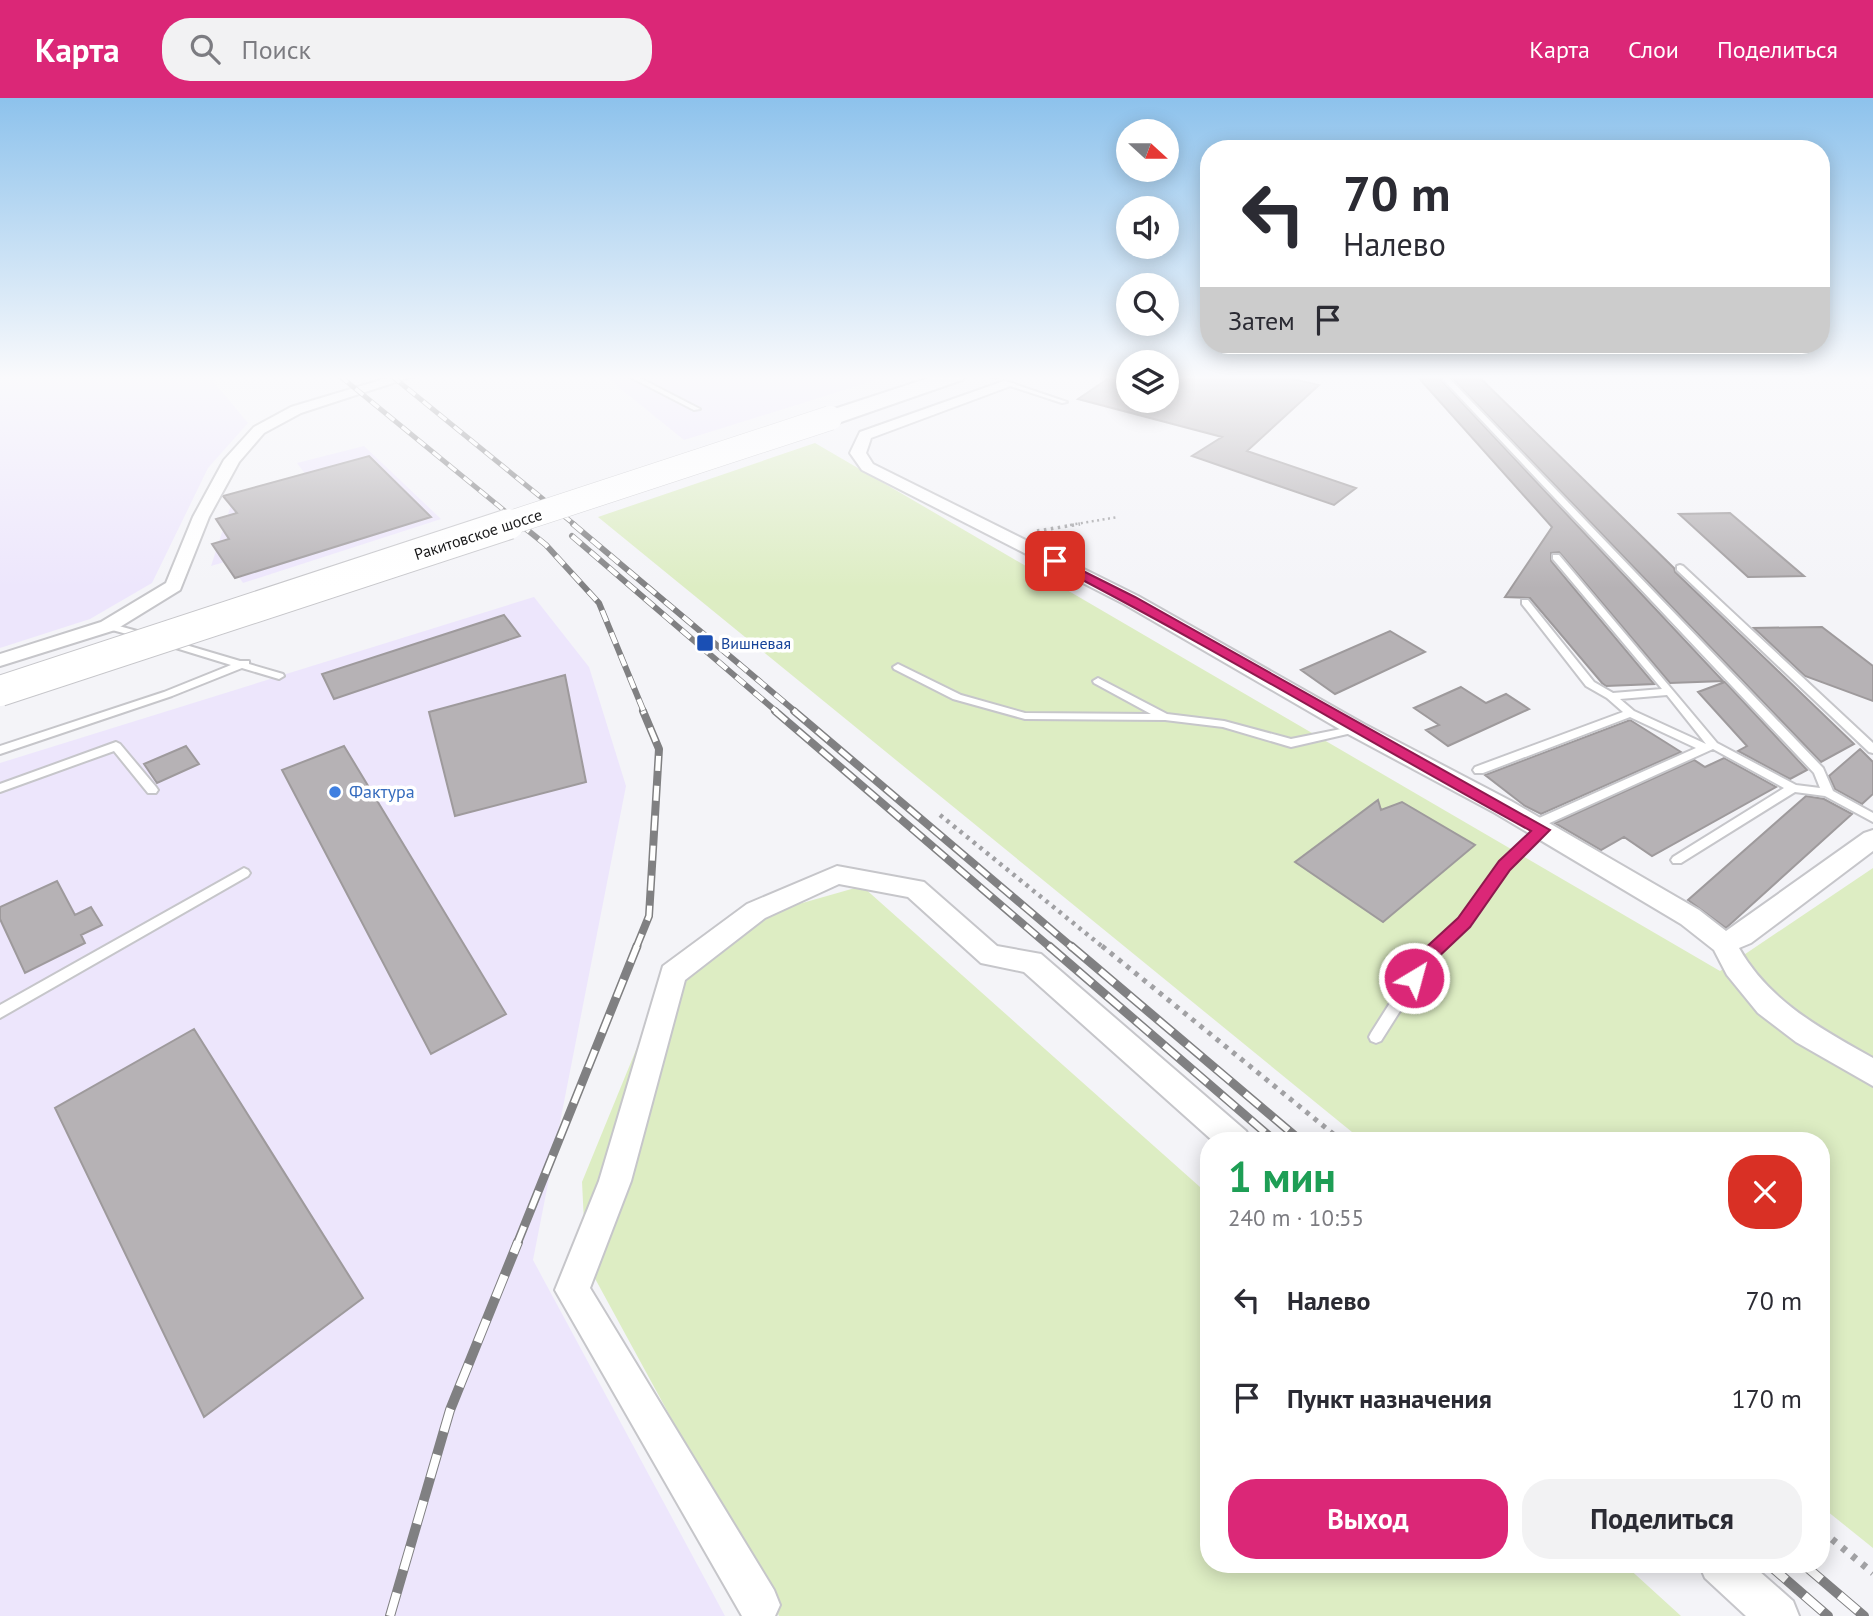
<!DOCTYPE html>
<html lang="ru">
<meta charset="utf-8">
<style>
:root{--surface:#fff;--page:#f2f2f3;--text:#2b2b33;--muted:#7c7c81;--accent:#db2777}
body{margin:0;font-family:"PT Sans",sans-serif;background:var(--page);color:var(--text);height:100vh;display:flex;flex-direction:column;font-size:26px;white-space:nowrap}
*{box-sizing:border-box;margin:0}
p{font-size:23px;color:var(--muted)}
.icon{flex:none;width:38px;height:38px;fill:none;stroke:currentColor;stroke-width:2;stroke-linecap:round;stroke-linejoin:round}
.map{position:relative;flex:1;overflow:hidden}
.sheet{position:absolute;left:1200px;top:1034px;width:630px;height:441px;display:flex;flex-direction:column;background:var(--surface);border-radius:28px;box-shadow:0 4px 18px #0003}
.sheet>*{flex:none}
.top-card{position:absolute;left:1200px;top:42px;width:630px;height:214px;border-radius:28px;box-shadow:0 4px 18px #0003;background:#fff;color:var(--text);overflow:hidden}
.needle{width:46px;rotate:111deg}
.controls{position:absolute;left:1116px;top:21px;display:grid;gap:14px}
.controls a{display:grid;place-items:center;width:63px;height:63px;border-radius:50%;background:var(--surface);box-shadow:0 4px 18px #0003;font-size:35px}
.pin{position:absolute;display:grid;place-items:center;width:60px;height:60px;color:#fff;margin:-30px;border-radius:14px;box-shadow:0 4px 10px #0006}
.me{position:absolute;width:77px;margin:-38px;rotate:37deg;stroke-linejoin:round;filter:drop-shadow(0 0 5px #0008)}
.turn{display:flex;align-items:center;gap:24px;height:147px;padding:0 28px;font-size:32px}
.turn .icon{width:91px;height:91px;stroke-width:2.5}
.turn b{display:block;font-size:49px;line-height:60px}
.then{display:flex;align-items:center;height:66px;padding:0 28px;background:#0003;gap:14px;font-size:26px}
.round{display:grid;place-items:center;flex:none;width:74px;height:74px;border-radius:28px;background:var(--page)}
.headline{display:flex;align-items:center;justify-content:space-between;height:119px;padding:0 28px}
h1{font-size:42px;font-weight:800;line-height:52px;color:#1e9e55}
.primary-button{display:flex;gap:14px;margin-top:auto;padding:14px 28px}
.primary-button a{flex:1;height:80px;border-radius:28px;background:var(--accent);color:#fff;font-size:28px;font-weight:800;line-height:80px;text-align:center}
.primary-button a+a{background:var(--page);color:var(--text)}
ul{padding:0;list-style:none}
li{display:flex;align-items:center;gap:21px;height:98px;padding:0 28px}
li div{flex:1}
li b{display:block;font-size:26px}
li em{font-style:normal}
header{display:flex;align-items:center;gap:42px;box-sizing:border-box;height:98px;padding:0 35px;background:var(--accent);color:#fff}
header strong{font-size:33px}
nav{display:flex;gap:38px;margin-inline-start:auto;font-size:24px}
.search{width:490px;height:63px;background:var(--page);display:flex;align-items:center;gap:18px;box-sizing:border-box;padding:0 24px;border-radius:28px;color:var(--muted);font-size:26px}
.map>svg:first-child{display:block}
</style>
<header>
<strong>Карта</strong>
<div class="search"><svg class="icon" aria-label="search" viewBox="0 0 24 24"><circle cx="10" cy="10" r="6"/><path d="M15 15l6 6"/></svg>Поиск</div>
<nav><a>Карта</a><a>Слои</a><a>Поделиться</a></nav>
</header>
<div class="map">
<svg width="1873" height="1518" viewBox="0 0 1873 1518">
<rect width="100%" height="100%" fill="#f4f4f8"/>
<path fill="#ede6fc" d="M 0,278 L 209,278 L 248,325 L 208,370 L 152,485 L 90,521 L 0,550 Z
M 605,278 L 889,278 L 684,342 Z
M 364,348 L 441,421 L 243,485 L 228,463 L 211,468 L 234,398 L 306,377 L 297,365 Z
M 534,499 L 589,569 L 626,688 L 533,1162 L 725,1518 L 0,1518 L 0,665 Z"/>
<path fill="#ddedc3" d="M 815,345 L 1720,873 L 1873,770 L 1873,1450 L 1822,1409 L 1822,1043 L 1363,1043 L 598,419 Z
M 862,788 L 1209,1097 L 1209,1466 L 1625,1467 L 1681,1518 L 779,1518 L 586,1164 L 582,1084 L 656,903 L 757,818 Z"/>
<path fill="#b6b2b5" stroke="#9e9a9c" stroke-width="2" d="M 1112,278 L 1129,278 L 1129,303 L 1167,303 L 1167,278 L 1280,278 L 1319,287 L 1247,353 L 1356,390 L 1334,407 L 1192,358 L 1222,339 L 1078,301 Z
M 1417,278 L 1437,278 L 1723,583 L 1670,585 L 1559,454 L 1551,455 L 1551,463 L 1654,586 L 1606,588 L 1602,585 L 1530,500 L 1505,499 L 1552,429 Z
M 1450,278 L 1478,278 L 1674,470 L 1675,474 L 1854,646 L 1821,664 Z
M 369,358 L 431,419 L 235,480 L 212,446 L 229,441 L 216,421 L 237,415 L 223,398 Z
M 1730,415 L 1804,478 L 1748,479 L 1679,416 Z
M 504,517 L 520,538 L 334,601 L 322,576 Z
M 1822,529 L 1873,568 L 1873,603 L 1805,578 L 1754,530 Z
M 1390,533 L 1425,554 L 1335,596 L 1301,572 Z
M 565,577 L 586,684 L 455,718 L 429,614 Z
M 1725,584 L 1807,672 L 1790,681 L 1738,653 L 1747,648 L 1698,594 Z
M 1461,589 L 1486,605 L 1506,596 L 1529,611 L 1448,648 L 1426,632 L 1439,627 L 1414,610 Z
M 1630,622 L 1681,654 L 1541,716 L 1525,708 L 1485,677 Z
M 186,648 L 199,666 L 157,685 L 144,666 Z
M 344,648 L 506,916 L 431,956 L 282,672 Z
M 1860,651 L 1873,664 L 1873,696 L 1862,706 L 1835,691 L 1829,678 Z
M 1724,660 L 1776,689 L 1652,758 L 1624,739 L 1601,752 L 1555,725 L 1694,662 L 1705,669 Z
M 1806,698 L 1824,701 L 1852,716 L 1726,830 L 1688,802 Z
M 1378,702 L 1381,712 L 1402,704 L 1475,747 L 1383,824 L 1295,764 Z
M 57,783 L 75,817 L 91,809 L 102,827 L 81,837 L 85,845 L 25,875 L 0,821 L 0,809 Z
M 194,931 L 363,1200 L 204,1319 L 55,1010 Z"/>
<g fill="none" stroke-linecap="round" stroke-linejoin="round">
<g stroke="#c6c6ca" stroke-width="4">
<path id="lane" d="M 628,278 L 636,278 L 700,311 L 694,312 Z
M 992,278 L 1000,278 L 995,280 Z
M 1440,278 L 1447,278 L 1823,670 L 1833,693 L 1873,715 L 1873,724 L 1825,698 L 1795,694 L 1681,765 L 1673,765 L 1671,762 L 1673,759 L 1784,690 L 1713,651 L 1543,728 L 1548,732 L 1546,735 L 1509,771 L 1469,829 L 1431,864 L 1381,943 L 1376,945 L 1371,943 L 1369,939 L 1371,935 L 1421,856 L 1459,821 L 1501,765 L 1536,730 L 1530,730 L 1528,727 L 1530,724 L 1696,650 L 1630,619 L 1483,675 L 1475,675 L 1473,672 L 1475,669 L 1623,614 L 1607,600 L 1586,588 L 1522,506 L 1522,502 L 1528,502 L 1594,584 L 1613,595 L 1662,591 L 1553,461 L 1553,457 L 1559,457 L 1717,645 L 1796,687 L 1820,690 L 1814,675 ZM 1667,597 L 1706,646 L 1634,613 L 1620,601 Z
M 1007,285 L 1011,285 L 1067,304 L 1062,305 L 1007,287 Z
M 1680,467 L 1683,468 L 1873,645 L 1873,655 L 1869,654 L 1677,472 L 1677,468 Z
M 108,525 L 148,536 L 150,538 L 145,541 L 105,530 L 103,528 Z
M 169,542 L 240,563 L 249,563 L 249,566 L 283,576 L 284,578 L 279,581 L 242,570 L 172,598 L 0,656 L 0,648 L 164,594 L 231,567 L 166,547 L 166,543 Z
M 898,566 L 961,597 L 1025,615 L 1151,616 L 1094,585 L 1093,583 L 1098,580 L 1167,616 L 1224,623 L 1291,641 L 1356,628 L 1361,631 L 1356,634 L 1291,649 L 1223,629 L 1165,622 L 1025,621 L 953,601 L 894,571 L 893,569 Z
M 116,644 L 120,646 L 156,689 L 158,692 L 156,695 L 148,695 L 114,653 L 0,694 L 0,686 Z
M 244,770 L 248,772 L 250,775 L 248,778 L 0,920 L 0,907 Z"/>
</g>
<g stroke="#c6c6ca" stroke-width="4">
<path id="street" d="M 394,278 L 414,278 L 301,315 L 264,335 L 239,364 L 209,419 L 180,492 L 115,532 L 0,568 L 0,556 L 101,524 L 166,485 L 193,419 L 224,362 L 254,329 L 291,309 Z
M 1004,283 L 1016,286 L 871,340 L 866,355 L 873,366 L 1138,498 L 1364,626 L 1511,703 L 1699,812 L 1726,833 L 1864,735 L 1873,732 L 1873,753 L 1751,845 L 1739,850 C 1769,903 1821,931 1873,960 L 1873,988 L 1796,944 L 1758,915 L 1727,877 L 1714,852 L 1681,826 L 1495,715 L 1348,636 L 1124,506 L 862,372 L 850,355 L 860,334 Z
M 837,768 L 924,784 L 997,848 L 1041,856 L 1246,1033 L 1251,1043 L 1213,1043 L 1024,874 L 981,865 L 908,799 L 839,786 L 765,820 L 685,882 L 631,1083 L 590,1190 L 774,1492 L 780,1507 L 775,1518 L 742,1518 L 555,1192 L 599,1083 L 663,868 L 747,806 Z
M 1699,1466 L 1751,1466 L 1793,1503 L 1799,1518 L 1746,1518 L 1705,1480 Z"/>
</g>
<g stroke="#c6c6ca" stroke-width="4">
<path id="primary" d="M 935,278 L 965,278 L 962,282 L 838,325 L 822,325 L 819,320 L 822,315 Z"/>
</g>
<path stroke="#a1a1a4" stroke-width="2.5" stroke-dasharray="2 3.5" stroke-linecap="butt" d="M 1070,427 L 1118,419"/>
<path stroke="#a1a1a4" stroke-width="3.5" stroke-dasharray="2.5 4.5" stroke-linecap="butt" d="M 1037,433 L 1080,426"/>
<path stroke="#a1a1a4" stroke-width="4.5" stroke-dasharray="3.5 5" stroke-linecap="butt" d="M 940,717 L 1104,850"/>
<path stroke="#a1a1a4" stroke-width="5" stroke-dasharray="4.5 6" stroke-linecap="butt" d="M 1102,848 L 1342,1043"/>
<path stroke="#a1a1a4" stroke-width="7" stroke-dasharray="5 8" stroke-linecap="butt" d="M 1822,1433 L 1873,1475"/>
<use href="#lane" fill="#fff" fill-rule="evenodd"/>
<use href="#street" fill="#fff" fill-rule="evenodd"/>
<use href="#primary" fill="#fff" fill-rule="evenodd"/>
<g stroke="#808082" stroke-width="5">
<path id="rail-far4" d="M 340,278 L 522,427
M 392,278 L 575,427"/>
</g>
<g stroke="#808082" stroke-width="6">
<path id="rail-far3" d="M 520,426 L 546,447 L 599,505 L 644,614
M 573,426 L 796,614
M 572,438 L 777,614"/>
</g>
<g stroke="#808082" stroke-width="8">
<path id="rail-far2" d="M 775,613 L 1051,850
M 794,613 L 1073,850
M 636,850 L 649,818 L 659,651 L 643,613"/>
</g>
<g stroke="#808082" stroke-width="9">
<path id="rail-far1" d="M 1049,848 L 1275,1043
M 1071,848 L 1301,1043
M 517,1146 L 637,848"/>
</g>
<g stroke="#808082" stroke-width="10">
<path id="rail" d="M 1768,1466 L 1828,1518
M 1803,1466 L 1864,1518
M 390,1518 L 450,1312 L 518,1144"/>
</g>
<use href="#rail-far4" stroke="#fff" stroke-width="3.5" stroke-dasharray="10" stroke-linecap="butt"/>
<use href="#rail-far3" stroke="#fff" stroke-width="4.5" stroke-dasharray="12" stroke-linecap="butt"/>
<use href="#rail-far2" stroke="#fff" stroke-width="5" stroke-dasharray="15" stroke-linecap="butt"/>
<use href="#rail-far1" stroke="#fff" stroke-width="6" stroke-dasharray="19" stroke-linecap="butt"/>
<use href="#rail" stroke="#fff" stroke-width="8" stroke-dasharray="24" stroke-linecap="butt"/>
<g stroke="#c6c6ca" stroke-width="25" stroke-linecap="butt">
<path id="primary-bridge-far1" d="M 504,427 L 830,320"/>
</g>
<g stroke="#c6c6ca" stroke-width="32" stroke-linecap="butt">
<path id="primary-bridge" d="M 0,593 L 509,426"/>
</g>
<use href="#primary-bridge-far1" stroke="#fff" stroke-width="24"/>
<use href="#primary-bridge" stroke="#fff" stroke-width="30"/>
</g>
<linearGradient id="sky" x2="0" y2="1"><stop stop-color="#8dc2ec"/><stop offset="0.57" stop-color="#fafafc"/><stop offset="1" stop-color="#fafafc" stop-opacity="0"/></linearGradient>
<rect width="1873" height="490" fill="url(#sky)"/>
<path fill="#db2777" stroke="#8e194d" stroke-width="2" d="M 1055,459 L 1135,499 L 1550,732 L 1510,772 L 1470,829 L 1432,865 L 1420,885 L 1407,885 L 1405,880 L 1420,855 L 1458,820 L 1499,763 L 1531,733 C 1370,645 1213,549 1050,465 L 1049,463 Z"/>
<rect fill="#1a4fb4" stroke="#fff" stroke-width="2.5" x="696" y="536" width="18" height="18" rx="3.5"/>
<circle fill="#3f7fe0" stroke="#fff" stroke-width="2.5" cx="335" cy="694" r="7"/>
<g text-anchor="middle" stroke-width="7" stroke-linejoin="round" paint-order="stroke">
<g font-size="16" fill="#171718" stroke="#fff">
<text transform="translate(478 436) rotate(-18)" y="6">Ракитовское шоссе</text>
</g>
<g font-size="16" fill="#164399" stroke="#fff" text-anchor="start">
<text x="721" y="551">Вишневая</text>
</g>
<g font-size="18" fill="#366cbe" stroke="#fff" text-anchor="start">
<text x="349" y="700">Фактура</text>
</g>
</g>
</svg>
<div class="controls">
<a><svg class="needle" viewBox="-14 -14 28 28"><path d="M0-13l5 13h-10z" fill="#e53935"/><path d="M0 13l5-13h-10z" fill="#7c7c81"/></svg></a>
<a><svg class="icon" aria-label="sound" viewBox="0 0 24 24"><path d="M4 9h4l5-4v14l-5-4H4zM17 9q2 3 0 6"/></svg></a>
<a><svg class="icon" aria-label="search" viewBox="0 0 24 24"><circle cx="10" cy="10" r="6"/><path d="M15 15l6 6"/></svg></a>
<a><svg class="icon" aria-label="layers" viewBox="0 0 24 24"><path d="M12 4l9 5-9 5-9-5zM3 14l9 5 9-5"/></svg></a>
</div>
<div class="pin" style="left:1055px;top:463px;background:#d93025"><svg class="icon" aria-label="arrive" viewBox="0 0 24 24"><path d="M6 21V4h12l-3 4 3 4H6"/></svg></div>
<svg class="me" style="left:1414px;top:880px" viewBox="-20 -20 40 40"><circle r="17" fill="#db2777" stroke="#fff" stroke-width="3"/><path d="M0-11L8 9 0 5-8 9z" fill="#fff"/></svg>
<div class="top-card">
<div class="turn"><svg class="icon" aria-label="left" viewBox="0 0 24 24"><path d="M17 20v-9H6M10 6l-5 5 5 5"/></svg><div><b>70 m</b>Налево</div></div>
<div class="then">Затем<svg class="icon" aria-label="arrive" viewBox="0 0 24 24"><path d="M6 21V4h12l-3 4 3 4H6"/></svg></div>
</div>
<section class="sheet">
<div class="headline"><div><h1>1 мин</h1><p>240 m · 10:55</p></div><a class="round" style="background:#d93025;color:#fff"><svg class="icon" aria-label="close" viewBox="0 0 24 24"><path d="M6 6l12 12M18 6L6 18"/></svg></a></div>
<ul>
<li><svg class="icon" aria-label="left" viewBox="0 0 24 24"><path d="M17 20v-9H6M10 6l-5 5 5 5"/></svg><div><b>Налево</b></div><em>70 m</em></li>
<li><svg class="icon" aria-label="arrive" viewBox="0 0 24 24"><path d="M6 21V4h12l-3 4 3 4H6"/></svg><div><b>Пункт назначения</b></div><em>170 m</em></li>
</ul>
<div class="primary-button"><a>Выход</a><a>Поделиться</a></div>
</section>
</div>
